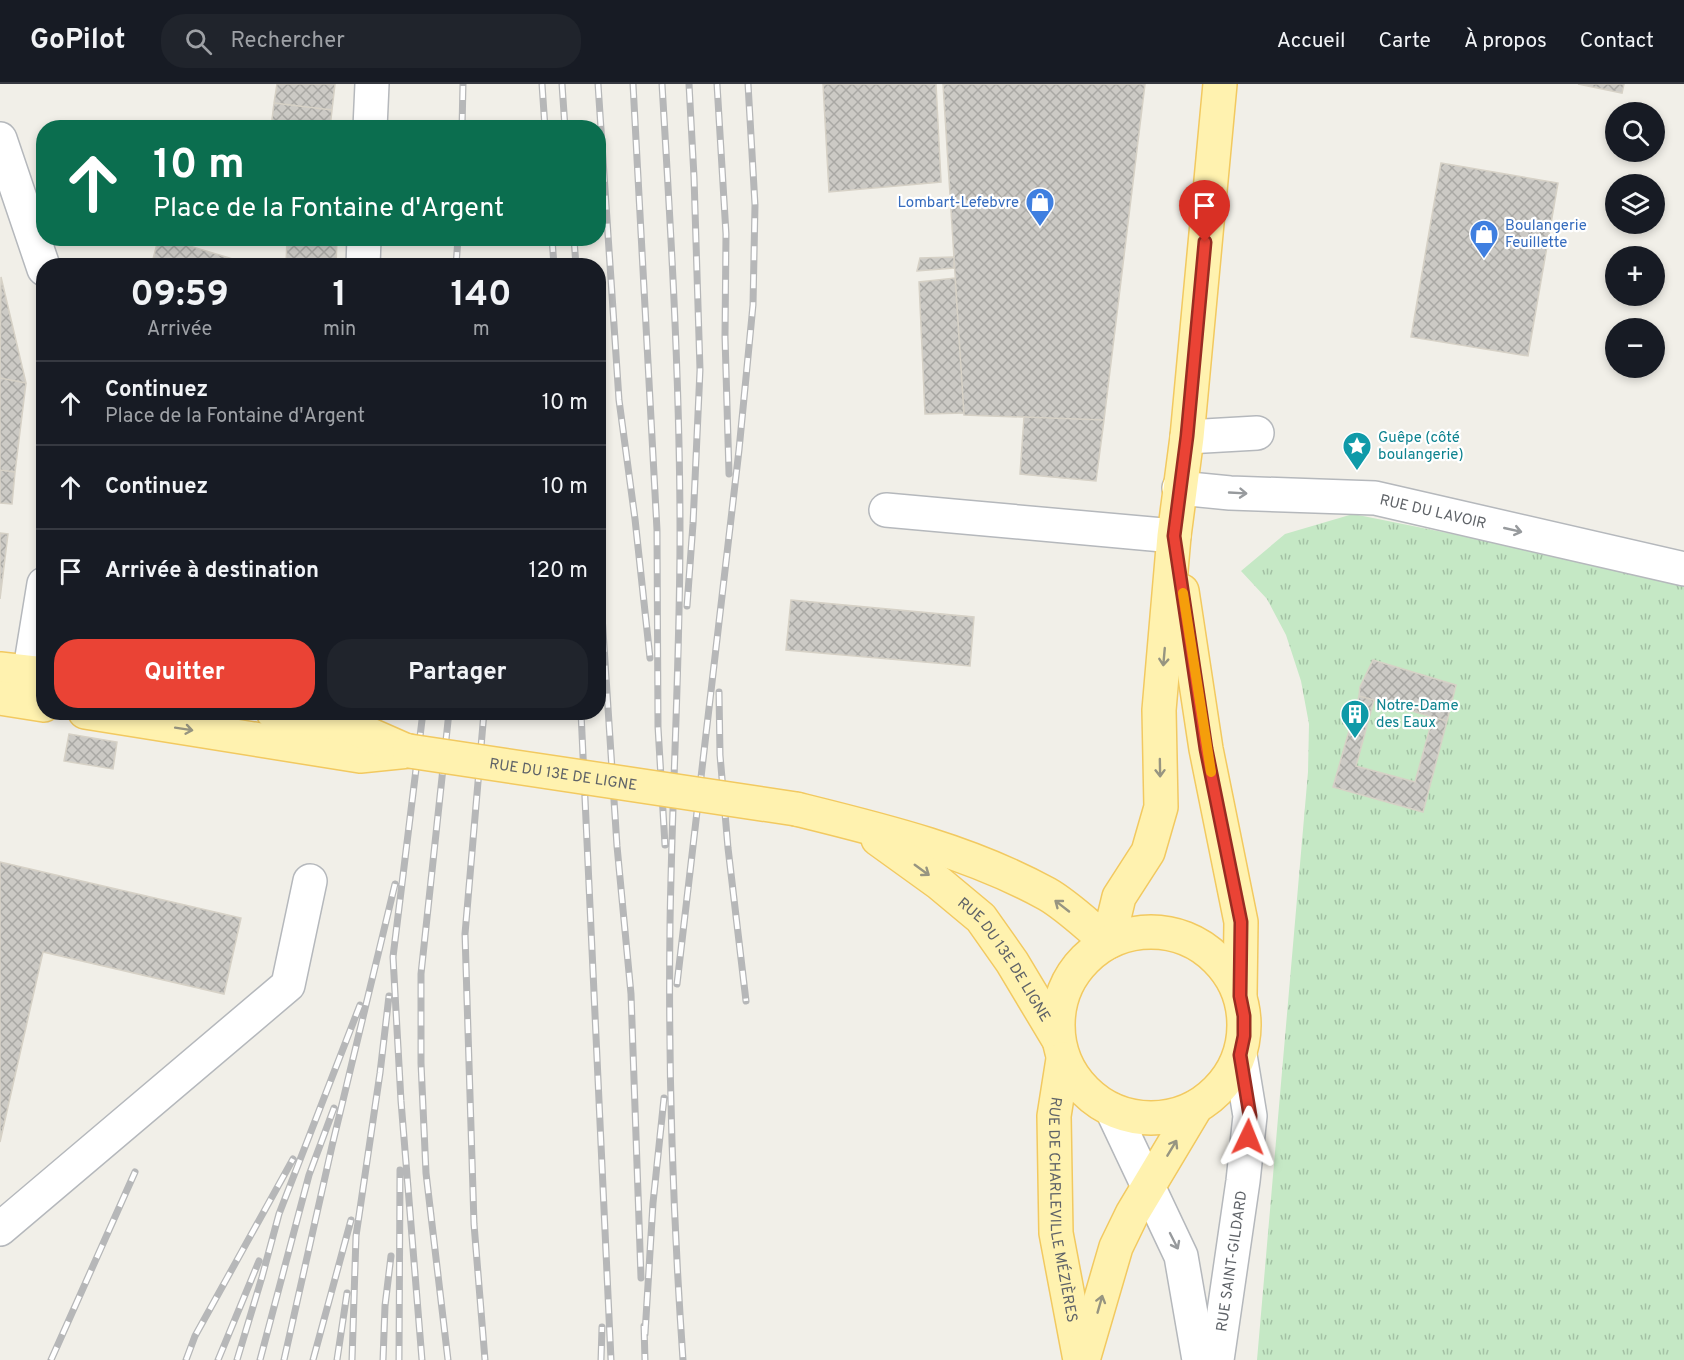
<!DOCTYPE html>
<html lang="fr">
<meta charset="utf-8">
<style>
:root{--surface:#171b24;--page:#20242c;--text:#f1f3f6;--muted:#9ea1a6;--line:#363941;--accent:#ea4335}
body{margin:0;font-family:Overpass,sans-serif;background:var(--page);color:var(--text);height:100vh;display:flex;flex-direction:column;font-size:22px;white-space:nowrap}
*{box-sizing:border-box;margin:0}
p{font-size:20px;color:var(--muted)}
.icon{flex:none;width:33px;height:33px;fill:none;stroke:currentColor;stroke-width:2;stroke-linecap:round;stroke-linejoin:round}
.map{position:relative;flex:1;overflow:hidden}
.sheet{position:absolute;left:36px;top:174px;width:570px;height:462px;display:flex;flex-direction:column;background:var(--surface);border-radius:24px;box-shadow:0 3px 9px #0003}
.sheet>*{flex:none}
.guide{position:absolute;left:36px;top:36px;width:570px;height:126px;border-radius:24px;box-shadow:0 3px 9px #0003;background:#0b6e4f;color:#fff;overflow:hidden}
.tools{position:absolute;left:1605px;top:18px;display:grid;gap:12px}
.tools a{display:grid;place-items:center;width:60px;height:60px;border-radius:50%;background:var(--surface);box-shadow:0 3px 9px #0003;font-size:30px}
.pin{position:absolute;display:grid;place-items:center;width:51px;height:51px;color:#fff;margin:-62px -26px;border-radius:50% 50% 50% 0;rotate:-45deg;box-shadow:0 0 6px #0007}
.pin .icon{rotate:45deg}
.me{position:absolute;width:66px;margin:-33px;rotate:2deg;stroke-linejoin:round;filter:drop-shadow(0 0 4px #0008)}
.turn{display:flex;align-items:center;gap:21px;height:126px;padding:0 18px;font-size:27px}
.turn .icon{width:78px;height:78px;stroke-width:2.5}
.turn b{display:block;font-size:42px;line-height:51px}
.eta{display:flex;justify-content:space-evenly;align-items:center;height:102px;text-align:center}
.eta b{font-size:36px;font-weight:700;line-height:42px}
.primary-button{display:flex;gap:12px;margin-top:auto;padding:12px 18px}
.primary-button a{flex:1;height:69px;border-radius:24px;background:var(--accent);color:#fff;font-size:24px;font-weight:700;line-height:69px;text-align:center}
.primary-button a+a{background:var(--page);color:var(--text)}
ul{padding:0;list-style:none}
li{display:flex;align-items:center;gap:18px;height:84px;padding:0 18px;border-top:2px solid var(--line)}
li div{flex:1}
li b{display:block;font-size:22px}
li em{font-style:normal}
header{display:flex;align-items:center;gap:36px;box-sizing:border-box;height:84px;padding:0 30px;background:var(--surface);border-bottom:2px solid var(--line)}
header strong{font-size:28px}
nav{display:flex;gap:33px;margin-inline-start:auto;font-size:21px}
.search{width:420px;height:54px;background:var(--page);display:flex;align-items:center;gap:15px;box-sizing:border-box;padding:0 21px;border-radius:24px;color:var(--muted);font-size:22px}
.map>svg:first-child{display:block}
</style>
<header>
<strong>GoPilot</strong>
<div class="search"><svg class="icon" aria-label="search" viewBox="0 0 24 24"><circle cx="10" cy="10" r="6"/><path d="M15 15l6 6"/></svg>Rechercher</div>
<nav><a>Accueil</a><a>Carte</a><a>À propos</a><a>Contact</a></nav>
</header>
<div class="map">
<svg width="1684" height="1276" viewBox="0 0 1684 1276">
<defs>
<pattern id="grass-tufts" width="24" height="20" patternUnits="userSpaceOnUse" patternTransform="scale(1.5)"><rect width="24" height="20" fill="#c5e8c5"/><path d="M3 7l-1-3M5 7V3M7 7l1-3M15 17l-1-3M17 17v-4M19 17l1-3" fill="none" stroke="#a3c0a4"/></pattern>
<pattern id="building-cross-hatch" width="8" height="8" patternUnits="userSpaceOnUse" patternTransform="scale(1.5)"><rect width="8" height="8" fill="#cccac5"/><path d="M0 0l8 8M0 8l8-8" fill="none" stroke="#a9a8a4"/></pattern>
</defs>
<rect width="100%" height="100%" fill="#f1efe8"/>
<path fill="url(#grass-tufts)" d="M 1353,430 L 1602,480 L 1684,498 L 1684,1276 L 1257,1276 L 1308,688 L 1309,640 L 1301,597 L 1286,551 L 1267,515 L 1241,487 L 1285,450 Z"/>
<path fill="url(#building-cross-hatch)" stroke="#d6d1c6" stroke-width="1.5" d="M 277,0 L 335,0 L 332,26 L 274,19 Z
M 823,0 L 936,0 L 941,98 L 829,108 Z
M 943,0 L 1145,0 L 1104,336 L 964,331 Z
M 1578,0 L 1624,0 L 1622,9 Z
M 274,19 L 332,26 L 330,44 L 271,44 Z
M 1441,79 L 1558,99 L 1528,272 L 1411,253 Z
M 163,154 L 236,176 L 234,182 L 176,182 L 153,175 L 158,156 Z
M 287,154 L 337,154 L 336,182 L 286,182 Z
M 954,173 L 954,184 L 917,187 L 920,174 Z
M 1,193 L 26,299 L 0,294 Z
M 955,194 L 964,329 L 925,330 L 919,198 Z
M 0,294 L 26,299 L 15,388 L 0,386 Z
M 1024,333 L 1104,336 L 1096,397 L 1020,390 Z
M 0,386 L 15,388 L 12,420 L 0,419 Z
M 0,449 L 8,450 L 0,515 Z
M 791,516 L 974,533 L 970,582 L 786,566 Z
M 1373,576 L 1456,601 L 1447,637 L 1359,612 L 1360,603 Z
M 1359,612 L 1374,616 L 1356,682 L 1415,698 L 1433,633 L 1447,637 L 1423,728 L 1333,703 Z
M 69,650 L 117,658 L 113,685 L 64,677 Z
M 0,778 L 241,834 L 224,910 L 43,868 L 0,1058 Z"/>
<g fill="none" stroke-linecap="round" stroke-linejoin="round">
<g stroke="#b5b8bc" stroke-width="36">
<g id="minor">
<path d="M 370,44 L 372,0"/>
<path d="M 0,55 L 44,185"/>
<path d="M 363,182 L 364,154"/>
<path d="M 1187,353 L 1257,349"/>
<path id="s1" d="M 1179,404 L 1230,409 L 1375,414 L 1684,485"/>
<path d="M 886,426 L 1174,452"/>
<path d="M 25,616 L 44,500"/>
<path d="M 1112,1026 L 1181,1172 L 1199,1276"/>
<path d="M 0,1145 L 288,901 L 310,797"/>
<path id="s2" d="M 1217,1276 L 1243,1097 L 1250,1032 L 1240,971"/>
</g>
</g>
<g stroke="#f2c960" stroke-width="36">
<g id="major">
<path d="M 1182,507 L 1206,665 L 1241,838 L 1240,911"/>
<path d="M 0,585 L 44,590"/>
<path d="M 0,614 L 44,621"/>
<path d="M 85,628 L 360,672 L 409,667"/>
<path d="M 273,628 L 348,641 L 407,667"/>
<path d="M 796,725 C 881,746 969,767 1047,810 C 1068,822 1089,843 1108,858 L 1119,813 L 1148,768 L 1161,723 L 1159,626 L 1174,452 L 1187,353 L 1220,0"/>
<path id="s3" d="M 878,755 L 939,799 L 981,834 L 1012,878 L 1057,953"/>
<circle cx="1151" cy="941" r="93"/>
<path id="s4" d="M 1063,975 L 1054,1032 L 1056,1149 L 1080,1276"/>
<path d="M 1083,1276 L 1116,1163 L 1132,1130 L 1196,1023"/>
</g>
</g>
<use href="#minor" stroke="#fff" stroke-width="33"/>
<use href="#major" stroke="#fff2af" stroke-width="33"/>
<g stroke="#b6b7b8" stroke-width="7">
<path id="rail" d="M 542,0 L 545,44
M 562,0 L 565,44
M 598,0 L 619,316 L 635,435 L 650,574
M 633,0 L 657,446 L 658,643 L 665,761
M 662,0 C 671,149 680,299 680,449 C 680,579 672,710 670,840 C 668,985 673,1131 683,1276
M 717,0 L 726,150 L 725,253 L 729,390
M 462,44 L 463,0
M 552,154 L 554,182
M 574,154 L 576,182
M 456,182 L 458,154
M 598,470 L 617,762 L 631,910 L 641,1194
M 687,522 L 693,440 L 700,286 L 694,93 L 689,0
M 719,608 L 720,671 L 728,764 L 746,917
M 484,628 L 465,850 L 474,1140 L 485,1276
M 581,628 L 611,1276
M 677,900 L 739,366 L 753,221 L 755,121 L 748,0
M 644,1242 L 645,1276
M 645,1250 L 653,1119 L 664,1014
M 51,1276 L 135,1088
M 186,1276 L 195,1252 L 293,1075
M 218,1276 L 259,1177
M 237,1276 L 262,1193 L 279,1130 L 360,921
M 260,1276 L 309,1091 L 334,1024
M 284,1276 L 332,1062 L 395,800
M 313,1276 L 351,1136
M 337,1276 L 347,1209
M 352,1276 L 356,1152 L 380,989 L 389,912
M 383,1276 L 385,1222 L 391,1172
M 399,1276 L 400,1086
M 422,1276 L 401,1017 L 393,873 L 423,628
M 448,1276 L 426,1089 L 421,979 L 421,890 L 449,628
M 601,1276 L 602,1243"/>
</g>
<use href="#rail" stroke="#fff" stroke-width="4.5" stroke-dasharray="14" stroke-linecap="butt"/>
<g stroke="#f2c960" stroke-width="36" stroke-linecap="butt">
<g id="major-bridge">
<path id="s5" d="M 409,667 L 796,725"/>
</g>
</g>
<use href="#major-bridge" stroke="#fff2af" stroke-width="33"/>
</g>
<defs><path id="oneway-shaft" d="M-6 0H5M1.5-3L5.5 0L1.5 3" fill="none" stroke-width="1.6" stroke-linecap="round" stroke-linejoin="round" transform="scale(1.5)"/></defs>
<g stroke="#979a9d">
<use href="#oneway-shaft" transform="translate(1238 409) rotate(3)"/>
<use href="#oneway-shaft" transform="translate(1513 446) rotate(13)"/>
<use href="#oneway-shaft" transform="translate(1174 1157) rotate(63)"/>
</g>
<g stroke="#979581">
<use href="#oneway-shaft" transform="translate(1164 573) rotate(95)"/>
<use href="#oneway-shaft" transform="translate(184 645) rotate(9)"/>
<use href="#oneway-shaft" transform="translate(1160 684) rotate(89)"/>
<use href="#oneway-shaft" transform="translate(922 786) rotate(36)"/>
<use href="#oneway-shaft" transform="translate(1062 822) rotate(-142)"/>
<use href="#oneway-shaft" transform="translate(1172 1064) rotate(-59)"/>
<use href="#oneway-shaft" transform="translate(1100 1220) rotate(-74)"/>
</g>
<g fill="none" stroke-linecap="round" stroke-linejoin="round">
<g stroke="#982c22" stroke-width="15">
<path id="route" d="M 1205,158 L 1187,352 L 1174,452 L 1206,665 L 1241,838 L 1240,912 L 1244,932 L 1244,952 L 1240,971 L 1250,1032 L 1248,1053"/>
</g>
<use href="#route" stroke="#ea4335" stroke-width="10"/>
<path stroke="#f59e0b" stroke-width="10" d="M 1183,509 L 1211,688"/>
</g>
<defs>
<g id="shop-pin" transform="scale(1.5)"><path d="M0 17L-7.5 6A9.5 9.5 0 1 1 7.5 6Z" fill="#3f7fe0" stroke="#fff"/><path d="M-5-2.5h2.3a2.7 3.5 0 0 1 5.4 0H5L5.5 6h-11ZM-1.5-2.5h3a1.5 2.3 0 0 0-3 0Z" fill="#fff"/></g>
<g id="sight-pin" transform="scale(1.5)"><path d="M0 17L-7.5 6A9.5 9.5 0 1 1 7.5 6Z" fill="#0f9aa8" stroke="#fff"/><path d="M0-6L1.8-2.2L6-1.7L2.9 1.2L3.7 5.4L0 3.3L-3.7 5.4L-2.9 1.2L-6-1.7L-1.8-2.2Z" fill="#fff"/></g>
<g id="building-pin" transform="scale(1.5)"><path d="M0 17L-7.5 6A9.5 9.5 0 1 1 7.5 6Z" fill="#0f9aa8" stroke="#fff"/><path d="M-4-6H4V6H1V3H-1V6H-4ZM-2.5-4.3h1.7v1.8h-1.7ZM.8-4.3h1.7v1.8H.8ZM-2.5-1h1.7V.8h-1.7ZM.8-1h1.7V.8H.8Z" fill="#fff"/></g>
</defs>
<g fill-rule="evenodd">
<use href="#shop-pin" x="1040" y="118"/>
<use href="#shop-pin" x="1484" y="150"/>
<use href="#sight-pin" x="1357" y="362"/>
<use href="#building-pin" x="1355" y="630"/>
</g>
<g text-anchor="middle" stroke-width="4.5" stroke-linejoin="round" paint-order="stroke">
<g font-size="15" fill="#366cbe" stroke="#fff" text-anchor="end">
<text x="1019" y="123">Lombart-Lefebvre</text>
<text x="1505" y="146" text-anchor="start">Boulangerie<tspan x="1505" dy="17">Feuillette</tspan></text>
</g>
<g font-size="15" fill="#0d838f" stroke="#fff" text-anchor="start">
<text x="1378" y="358">Guêpe (côté<tspan x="1378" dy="17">boulangerie)</tspan></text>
<text x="1376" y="626">Notre-Dame<tspan x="1376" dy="17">des Eaux</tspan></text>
</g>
<g font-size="15" fill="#5f6368" stroke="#fff">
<text dy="5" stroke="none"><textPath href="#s1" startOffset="256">RUE DU LAVOIR</textPath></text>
<text dy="5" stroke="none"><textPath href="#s5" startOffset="156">RUE DU 13E DE LIGNE</textPath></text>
<text dy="5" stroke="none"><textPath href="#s3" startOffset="177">RUE DU 13E DE LIGNE</textPath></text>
<text dy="5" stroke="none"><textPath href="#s4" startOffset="152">RUE DE CHARLEVILLE MÉZIÈRES</textPath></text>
<text dy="5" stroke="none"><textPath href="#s2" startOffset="100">RUE SAINT-GILDARD</textPath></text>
</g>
</g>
</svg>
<div class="tools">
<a><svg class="icon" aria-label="search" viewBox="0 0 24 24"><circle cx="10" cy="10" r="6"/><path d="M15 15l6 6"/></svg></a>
<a><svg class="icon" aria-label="layers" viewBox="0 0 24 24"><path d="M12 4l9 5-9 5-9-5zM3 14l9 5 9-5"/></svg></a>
<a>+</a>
<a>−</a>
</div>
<div class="pin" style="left:1205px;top:158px;background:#d93025"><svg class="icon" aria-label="arrive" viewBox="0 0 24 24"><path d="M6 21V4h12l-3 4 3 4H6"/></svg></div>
<svg class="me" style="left:1248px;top:1053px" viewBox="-20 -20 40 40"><path d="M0-17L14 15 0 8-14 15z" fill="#ea4335" stroke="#fff" stroke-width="4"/></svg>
<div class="guide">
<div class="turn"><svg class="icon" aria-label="ahead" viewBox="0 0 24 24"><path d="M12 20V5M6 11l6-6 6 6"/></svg><div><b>10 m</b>Place de la Fontaine d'Argent</div></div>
</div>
<section class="sheet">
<div class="eta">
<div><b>09:59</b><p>Arrivée</p></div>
<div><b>1</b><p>min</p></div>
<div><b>140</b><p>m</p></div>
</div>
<ul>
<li><svg class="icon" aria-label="ahead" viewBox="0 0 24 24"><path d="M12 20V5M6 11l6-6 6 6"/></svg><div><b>Continuez</b><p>Place de la Fontaine d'Argent</p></div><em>10 m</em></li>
<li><svg class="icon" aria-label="ahead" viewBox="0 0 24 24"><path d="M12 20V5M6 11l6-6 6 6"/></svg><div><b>Continuez</b></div><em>10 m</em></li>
<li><svg class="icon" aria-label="arrive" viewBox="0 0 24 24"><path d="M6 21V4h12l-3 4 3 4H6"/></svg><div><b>Arrivée à destination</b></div><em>120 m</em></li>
</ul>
<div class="primary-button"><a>Quitter</a><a>Partager</a></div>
</section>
</div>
